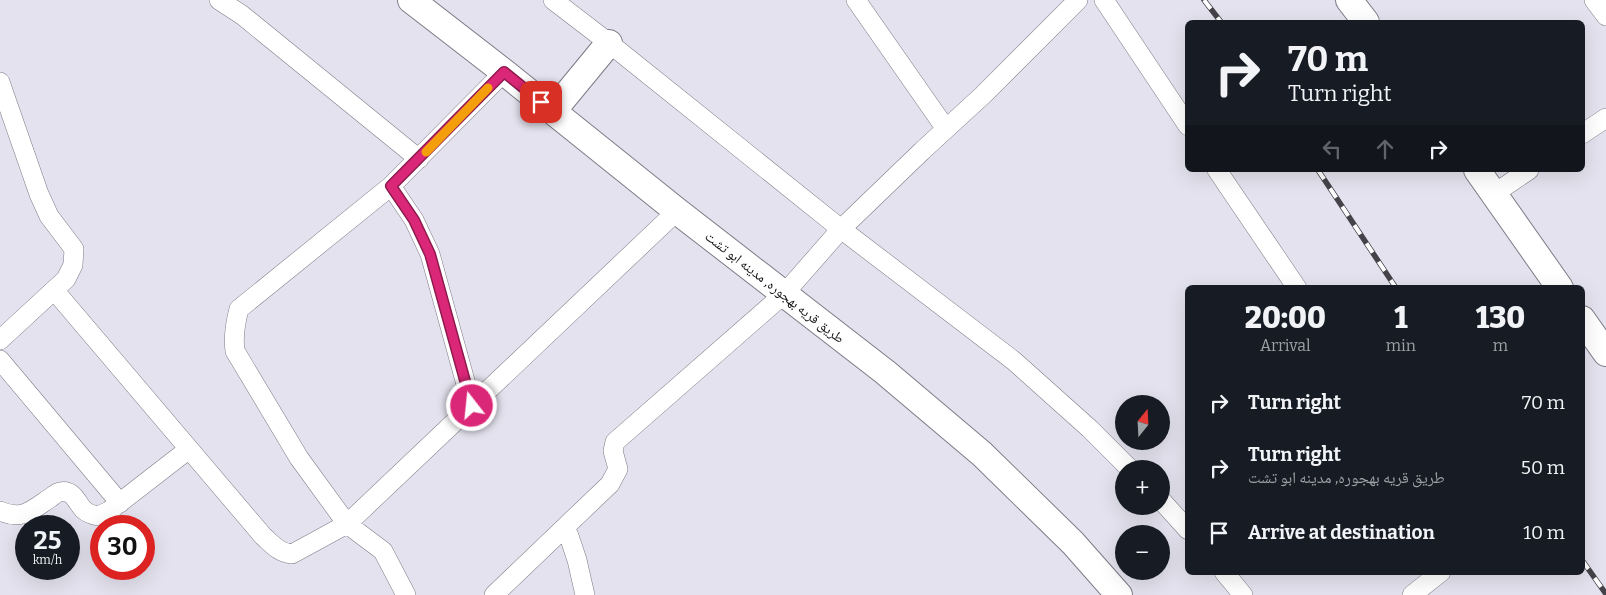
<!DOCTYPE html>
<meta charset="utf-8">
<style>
:root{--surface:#171b24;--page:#242831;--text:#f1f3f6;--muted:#9ea1a6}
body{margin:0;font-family:Bitter,"Noto Naskh Arabic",serif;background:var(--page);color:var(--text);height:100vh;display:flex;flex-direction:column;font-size:19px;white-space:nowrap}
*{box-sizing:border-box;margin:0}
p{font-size:16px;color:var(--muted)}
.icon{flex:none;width:28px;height:28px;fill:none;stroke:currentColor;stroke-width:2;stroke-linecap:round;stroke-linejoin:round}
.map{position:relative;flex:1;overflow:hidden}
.panel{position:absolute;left:1185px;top:285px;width:400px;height:290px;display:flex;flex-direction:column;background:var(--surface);border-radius:8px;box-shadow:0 5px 20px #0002}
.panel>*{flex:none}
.banner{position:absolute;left:1185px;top:20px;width:400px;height:152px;border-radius:8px;box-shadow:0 5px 20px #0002;background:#171b24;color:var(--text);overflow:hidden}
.needle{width:32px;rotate:18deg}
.tools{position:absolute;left:1115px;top:395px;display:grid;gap:10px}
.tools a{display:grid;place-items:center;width:55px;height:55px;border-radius:50%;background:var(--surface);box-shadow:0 5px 20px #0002;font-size:25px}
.speed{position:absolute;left:15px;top:515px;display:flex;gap:10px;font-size:25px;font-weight:700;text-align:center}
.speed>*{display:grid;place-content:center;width:65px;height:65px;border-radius:50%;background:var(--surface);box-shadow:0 5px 20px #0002;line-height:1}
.speed small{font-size:12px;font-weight:400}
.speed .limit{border:8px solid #d22;background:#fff;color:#111}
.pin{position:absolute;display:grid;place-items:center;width:42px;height:42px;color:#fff;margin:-21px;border-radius:10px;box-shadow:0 2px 8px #0006}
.me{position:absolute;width:55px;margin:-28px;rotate:344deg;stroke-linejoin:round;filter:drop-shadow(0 0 4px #0008)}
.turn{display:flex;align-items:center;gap:18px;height:105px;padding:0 20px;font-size:22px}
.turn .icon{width:65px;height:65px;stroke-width:2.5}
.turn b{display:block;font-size:35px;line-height:42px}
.lanes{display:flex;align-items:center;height:48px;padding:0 20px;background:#0003;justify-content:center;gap:25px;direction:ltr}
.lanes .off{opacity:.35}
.eta{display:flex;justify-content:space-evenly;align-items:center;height:85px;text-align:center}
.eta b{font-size:30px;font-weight:800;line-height:35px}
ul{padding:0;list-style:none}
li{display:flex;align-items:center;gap:15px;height:65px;padding:0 20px}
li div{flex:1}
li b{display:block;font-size:19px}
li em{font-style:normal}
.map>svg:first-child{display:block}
</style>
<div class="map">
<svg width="1606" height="595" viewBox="0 0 1606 595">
<rect width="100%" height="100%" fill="#e4e2ee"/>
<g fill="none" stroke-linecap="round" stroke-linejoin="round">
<g stroke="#7d7b86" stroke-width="20">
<path id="street" d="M 219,0 L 242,15 L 419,159
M 553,0 L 609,43 L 841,229 L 1014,361 L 1090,429 L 1130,469
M 856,0 L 946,129
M 1104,0 L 1188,126
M 1594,0 L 1606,16
M 0,82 L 39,194 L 49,216 L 74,249 L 73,265 L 66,279 L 0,340
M 1582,134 L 1606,118
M 1217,170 L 1297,288
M 391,186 L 414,220 L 430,254 L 472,406
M 1495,193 L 1529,170
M 54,290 L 263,536 C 272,544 279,553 292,554 L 347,524 L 677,211
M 0,360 L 120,503
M 1161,500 L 1188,530
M 0,511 C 22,521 32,510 50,498 C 53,496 57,492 60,492 C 74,489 77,504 84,510 C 87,513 93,515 98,516 L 109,511 L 189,449
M 566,527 L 577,560 L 585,595
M 1224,572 L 1243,595
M 406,595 L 383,551 L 347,524 L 299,458 L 235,351 C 233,336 235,324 239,309 L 391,186 L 504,72
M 494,595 L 610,484 L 618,469 L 613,451 L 615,442 L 784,294 L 841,229 L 922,151 L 983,95 L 1078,0
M 1412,595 L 1441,572"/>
</g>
<g stroke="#7d7b86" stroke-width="28">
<path id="secondary" d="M 411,0 L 504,72 L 677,211 L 885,372 L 982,454 L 1073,543 L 1119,595
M 1349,0 L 1366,22
M 553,111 L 609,43
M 1477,170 L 1560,288
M 1582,319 L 1606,353"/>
</g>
<use href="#street" stroke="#fff" stroke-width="19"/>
<use href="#secondary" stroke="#fff" stroke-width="26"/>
<g stroke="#454349" stroke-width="5.5">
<path id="rail" d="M 1204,0 L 1221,22
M 1318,170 L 1396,288
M 1582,560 L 1606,594"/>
</g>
<use href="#rail" stroke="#fff" stroke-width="4" stroke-dasharray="11" stroke-linecap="butt"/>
</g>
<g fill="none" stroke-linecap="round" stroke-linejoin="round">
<g stroke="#8e194d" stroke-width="12">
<path id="route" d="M 472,406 L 430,254 L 414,220 L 391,186 L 504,72 L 541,102"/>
</g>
<use href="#route" stroke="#db2777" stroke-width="9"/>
<path stroke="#f59e0b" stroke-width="9" d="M 426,152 L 488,88"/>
</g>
<g text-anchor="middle" stroke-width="4.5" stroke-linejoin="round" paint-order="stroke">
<g font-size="14" fill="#131216" stroke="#fff">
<text transform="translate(775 287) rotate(38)" y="5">طريق قريه بهجوره, مدينه ابو تشت</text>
</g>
</g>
</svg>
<div class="tools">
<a><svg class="needle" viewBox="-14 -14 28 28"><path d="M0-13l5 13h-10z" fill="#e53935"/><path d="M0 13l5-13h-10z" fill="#9ea1a6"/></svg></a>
<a>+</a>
<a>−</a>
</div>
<div class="speed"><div>25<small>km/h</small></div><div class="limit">30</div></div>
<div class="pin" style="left:541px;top:102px;background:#d93025"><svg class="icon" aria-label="arrive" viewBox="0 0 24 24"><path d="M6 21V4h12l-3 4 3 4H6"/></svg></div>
<svg class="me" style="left:472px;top:406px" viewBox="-20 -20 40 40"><circle r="17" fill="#db2777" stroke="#fff" stroke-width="3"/><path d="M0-11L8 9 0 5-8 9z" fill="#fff"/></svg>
<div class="banner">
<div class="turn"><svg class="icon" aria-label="right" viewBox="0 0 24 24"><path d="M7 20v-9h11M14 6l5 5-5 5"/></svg><div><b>70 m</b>Turn right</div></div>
<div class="lanes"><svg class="icon off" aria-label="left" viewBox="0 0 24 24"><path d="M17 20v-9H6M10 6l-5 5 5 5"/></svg><svg class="icon off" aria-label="ahead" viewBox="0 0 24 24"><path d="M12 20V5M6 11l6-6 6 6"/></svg><svg class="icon" aria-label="right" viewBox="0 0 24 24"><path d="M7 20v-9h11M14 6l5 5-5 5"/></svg></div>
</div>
<section class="panel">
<div class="eta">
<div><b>20:00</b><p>Arrival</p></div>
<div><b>1</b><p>min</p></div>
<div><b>130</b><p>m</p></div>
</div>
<ul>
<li><svg class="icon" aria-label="right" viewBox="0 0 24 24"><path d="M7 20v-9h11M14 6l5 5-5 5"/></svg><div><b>Turn right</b></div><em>70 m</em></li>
<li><svg class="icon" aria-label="right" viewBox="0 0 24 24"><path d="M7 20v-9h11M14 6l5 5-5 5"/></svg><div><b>Turn right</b><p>طريق قريه بهجوره, مدينه ابو تشت</p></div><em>50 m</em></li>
<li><svg class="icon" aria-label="arrive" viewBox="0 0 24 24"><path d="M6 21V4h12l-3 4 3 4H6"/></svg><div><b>Arrive at destination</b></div><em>10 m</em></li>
</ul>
</section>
</div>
